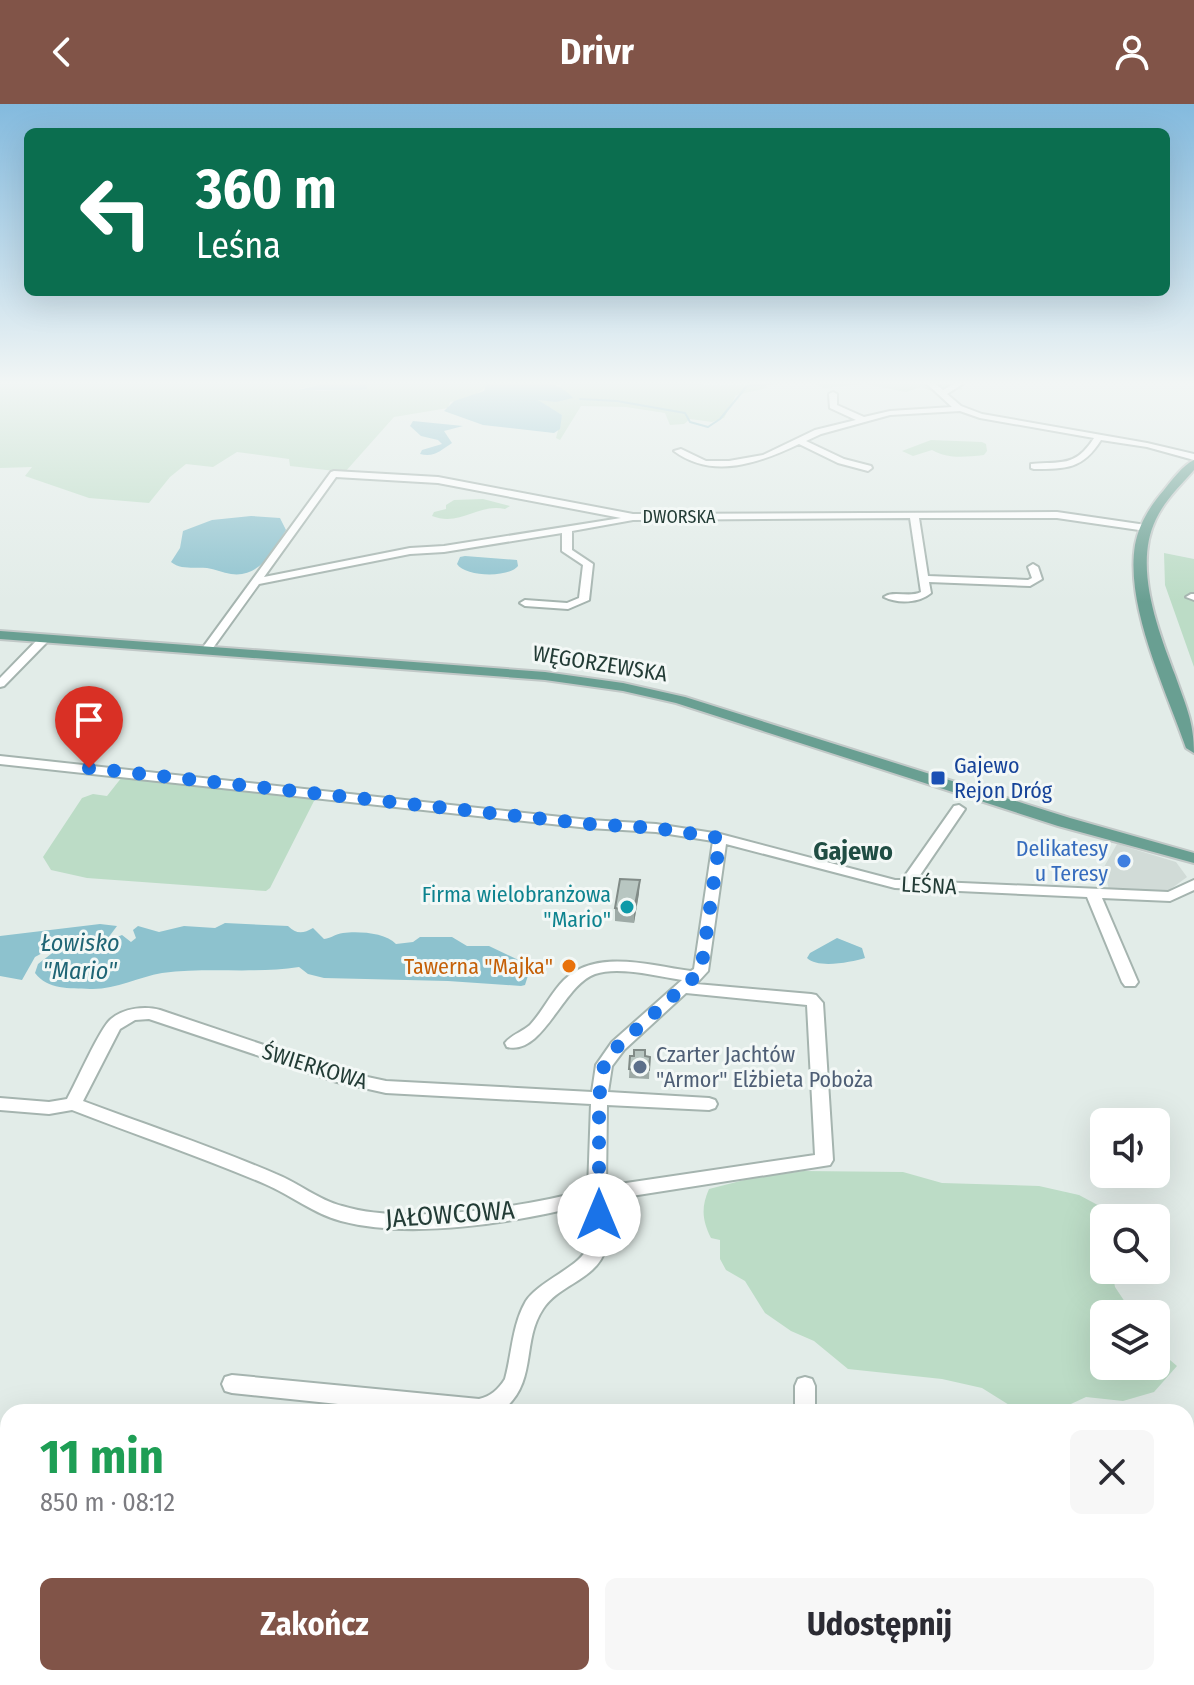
<!DOCTYPE html>
<html lang="pl">
<meta charset="utf-8">
<style>
:root{--surface:#fff;--page:#f7f7f7;--text:#2b2b33;--muted:#7c7c81;--accent:#815448}
body{margin:0;font-family:"Fira Sans Condensed",sans-serif;background:var(--page);color:var(--text);height:100vh;display:flex;flex-direction:column;font-size:30px;white-space:nowrap}
*{box-sizing:border-box;margin:0}
p{font-size:26px;color:var(--muted)}
.icon{flex:none;width:44px;height:44px;fill:none;stroke:currentColor;stroke-width:2;stroke-linecap:round;stroke-linejoin:round}
.map{position:relative;flex:1;overflow:hidden}
.panel{position:absolute;left:0px;top:1300px;width:1194px;height:282px;display:flex;flex-direction:column;background:var(--surface);border-radius:24px 24px 0 0;box-shadow:0 8px 32px #0002}
.panel>*{flex:none}
.top-card{position:absolute;left:24px;top:24px;width:1146px;height:168px;border-radius:12px;box-shadow:0 8px 32px #0002;background:#0b6e4f;color:#fff;overflow:hidden}
.buttons{position:absolute;left:1090px;top:1004px;display:grid;gap:16px}
.buttons a{display:grid;place-items:center;width:80px;height:80px;border-radius:12px;background:var(--surface);box-shadow:0 8px 32px #0002;font-size:40px}
.pin{position:absolute;display:grid;place-items:center;width:68px;height:68px;color:#fff;margin:-82px -34px;border-radius:50% 50% 50% 0;rotate:-45deg;box-shadow:0 0 8px #0007}
.pin .icon{rotate:45deg}
.me{position:absolute;width:88px;margin:-44px;rotate:0deg;stroke-linejoin:round;filter:drop-shadow(0 0 6px #0008)}
.turn{display:flex;align-items:center;gap:28px;height:168px;padding:0 40px;font-size:36px}
.turn .icon{width:104px;height:104px;stroke-width:2.5}
.turn b{display:block;font-size:56px;line-height:68px}
.round{display:grid;place-items:center;flex:none;width:84px;height:84px;border-radius:12px;background:var(--page)}
.headline{display:flex;align-items:center;justify-content:space-between;height:136px;padding:0 40px}
h1{font-size:48px;font-weight:700;line-height:60px;color:#1e9e55}
.primary-button{display:flex;gap:16px;margin-top:auto;padding:16px 40px}
.primary-button a{flex:1;height:92px;border-radius:12px;background:var(--accent);color:#fff;font-size:32px;font-weight:700;line-height:92px;text-align:center}
.primary-button a+a{background:var(--page);color:var(--text)}
header{display:flex;justify-content:space-between;align-items:center;height:104px;padding:0 40px;background:var(--accent);color:#fff;font-size:36px;font-weight:700}
.map>svg:first-child{display:block}
</style>
<header><svg class="icon" aria-label="back" viewBox="0 0 24 24"><path d="M15 5l-7 7 7 7"/></svg>Drivr<svg class="icon" aria-label="person" viewBox="0 0 24 24"><circle cx="12" cy="8" r="4"/><path d="M4 21q1-7 8-7t8 7"/></svg></header>
<div class="map">
<svg width="1194" height="1581" viewBox="0 0 1194 1581">
<rect width="100%" height="100%" fill="#e2ece8"/>
<path fill="#d1dbd7" d="M 1117,740 L 1176,758 L 1187,773 L 1168,787 L 1157,789 L 1109,786 L 1104,763 Z"/>
<path fill="#bcdcc6" d="M 0,277 L 333,277 L 299,285 L 321,287 L 366,285 L 365,281 L 381,277 L 488,277 L 488,282 L 472,293 L 450,298 L 448,304 L 394,313 L 345,368 L 290,362 L 289,355 L 237,348 L 213,363 L 186,360 L 170,373 L 149,399 L 89,394 L 25,372 L 32,363 L 0,364 Z
M 538,277 L 701,277 L 701,281 L 766,281 L 767,284 L 736,291 L 724,314 L 712,318 L 690,315 L 684,320 L 670,321 L 665,309 L 626,303 L 581,302 L 560,336 L 556,334 L 562,311 L 538,297 L 561,281 Z
M 807,277 L 954,277 L 963,285 L 932,287 L 921,283 L 906,288 L 865,280 L 824,284 Z
M 931,336 L 982,338 L 986,340 L 987,347 L 984,351 C 964,353 948,355 932,346 L 913,352 L 902,347 Z
M 483,395 L 510,402 L 505,405 C 478,399 460,423 432,412 L 434,408 L 446,405 L 446,401 L 454,396 Z
M 1164,449 L 1194,455 L 1194,563 L 1165,481 Z
M 122,673 L 315,695 L 270,784 L 266,787 L 87,774 L 51,766 L 43,753 L 82,694 L 93,690 L 107,692 Z
M 803,1067 L 903,1068 L 942,1079 L 1039,1082 L 1079,1091 L 1122,1114 L 1104,1114 L 1104,1166 L 1112,1166 L 1115,1183 L 1133,1210 L 1104,1210 L 1104,1262 L 1156,1262 L 1156,1244 L 1177,1262 L 1154,1288 L 1123,1297 L 1086,1293 L 1058,1306 L 1039,1301 L 1014,1304 L 982,1284 L 942,1275 L 848,1265 L 814,1237 L 791,1227 L 765,1209 L 745,1177 L 726,1166 L 720,1155 L 720,1136 L 711,1134 C 702,1116 701,1103 709,1085 L 748,1075 Z"/>
<path fill="#8dc2ce" d="M 333,277 L 381,277 L 366,280 L 367,285 L 360,286 L 299,286 Z
M 488,277 C 518,277 552,270 573,294 L 556,298 L 538,296 L 562,311 L 560,325 L 554,329 L 483,321 L 444,307 L 454,297 L 484,287 Z
M 413,317 L 463,322 L 444,327 L 452,339 C 441,346 434,354 420,350 L 422,346 L 442,340 L 438,336 L 421,332 L 410,322 Z
M 251,412 L 280,414 L 286,426 C 273,447 260,474 231,470 C 223,469 215,465 207,464 C 194,463 181,466 171,458 L 180,444 L 183,427 L 212,416 Z
M 465,452 L 517,456 L 518,462 C 509,474 465,473 457,460 L 460,453 Z
M 225,819 L 288,822 C 296,830 303,830 313,824 L 324,835 C 332,834 335,830 343,829 C 359,827 386,829 396,840 L 413,838 L 420,833 L 452,833 L 467,842 L 489,842 L 531,862 L 525,881 L 521,882 L 448,877 L 324,874 L 308,870 L 299,863 C 254,870 208,863 162,869 C 138,873 115,886 90,885 C 69,884 48,886 35,869 L 38,860 L 51,850 L 46,847 L 35,853 L 22,876 L 0,872 L 0,832 L 100,820 L 117,822 L 105,838 L 122,831 L 131,838 L 136,834 L 133,826 L 138,822 L 159,828 L 184,822 L 215,824 Z
M 837,834 L 862,844 L 865,854 C 852,858 818,865 807,854 L 810,849 Z"/>
<g fill="none" stroke-linecap="round" stroke-linejoin="round">
<path stroke="#8dc2ce" stroke-width="2" d="M 580,295 L 617,297 L 685,309 L 690,318 L 708,323 L 720,315 L 747,282 L 799,277"/>
<g stroke="#a5b4af" stroke-width="4">
<path id="minor" d="M 924,277 L 932,277 L 943,286 L 959,277 L 967,277 L 947,290 L 961,302 L 982,310 L 1147,339 L 1194,350 L 1194,356 L 1147,343 L 1101,336 C 1083,365 1066,365 1034,365 L 1031,364 L 1031,360 C 1061,357 1075,364 1094,334 L 980,314 L 960,307 L 890,311 L 821,330 L 806,337 L 844,355 L 871,362 L 872,364 L 868,367 L 838,359 L 799,340 C 759,359 713,376 674,347 L 681,345 L 706,357 L 729,357 L 763,351 L 815,326 L 856,316 L 830,304 L 829,290 L 833,288 L 837,290 L 837,301 L 864,313 L 890,307 L 952,303 Z
M 334,367 L 438,373 L 633,410 L 1057,408 L 1146,421 L 1151,424 L 1146,427 L 1057,414 L 919,414 L 928,472 L 1028,476 L 1032,474 L 1028,463 L 1033,460 L 1038,463 L 1042,475 L 1030,482 L 929,478 L 931,489 C 919,499 898,500 884,493 C 894,486 909,494 921,488 L 910,414 L 633,416 L 572,427 L 572,446 L 593,460 L 589,496 L 568,505 L 525,502 L 520,499 L 525,496 L 567,499 L 579,494 L 583,461 L 562,447 L 562,429 L 444,448 L 410,450 L 259,480 L 210,548 L 202,548 L 201,546 L 331,368 ZM 336,373 L 438,379 L 621,414 L 444,442 L 410,444 L 264,473 Z
M 1191,490 L 1194,490 L 1194,496 L 1186,493 Z
M 45,531 L 49,532 L 49,536 L 4,582 L 0,583 L 0,574 L 41,532 Z
M 0,652 L 589,716 L 656,720 L 720,730 L 895,776 L 902,776 L 954,702 L 959,701 L 965,705 L 916,777 L 1168,788 L 1194,776 L 1194,786 L 1170,797 L 1102,794 L 1138,878 L 1135,882 L 1125,882 L 1122,878 L 1087,793 L 895,784 L 726,740 L 708,867 L 696,880 L 811,890 L 816,891 L 823,899 L 833,1056 L 830,1061 L 606,1096 C 606,1111 609,1131 605,1146 C 597,1175 558,1181 543,1205 C 521,1238 538,1277 503,1306 L 415,1308 L 232,1289 L 225,1287 L 222,1280 L 225,1273 L 232,1271 L 479,1295 C 491,1292 498,1286 505,1275 C 512,1250 512,1221 526,1197 C 539,1177 581,1162 587,1144 C 591,1132 588,1113 588,1100 C 518,1118 412,1136 341,1117 C 314,1110 291,1091 265,1080 C 202,1053 136,1031 72,1006 L 49,1010 L 0,1006 L 0,994 L 49,998 L 67,995 C 76,979 100,924 111,915 C 124,904 145,902 160,906 L 344,968 L 386,977 L 592,988 L 596,961 L 612,938 L 682,876 C 657,872 618,862 595,870 C 563,881 543,952 507,943 L 505,939 C 511,931 522,928 530,921 C 543,907 551,889 564,876 C 596,844 652,862 691,867 L 694,865 L 713,737 L 656,728 L 589,724 L 0,660 ZM 686,889 L 807,901 L 815,1051 L 606,1082 L 607,1001 L 709,1006 L 715,1004 L 717,1000 L 715,996 L 709,994 L 608,988 L 612,962 L 624,946 ZM 149,915 L 337,978 L 386,989 L 591,1000 L 588,1086 C 523,1103 407,1122 342,1102 C 318,1096 299,1079 276,1070 C 213,1043 147,1021 83,997 L 120,925 L 135,916 Z
M 805,1273 L 812,1275 L 815,1282 L 815,1308 L 795,1308 L 795,1282 L 798,1275 Z
M 1186,1407 L 1194,1407 L 1194,1429 L 1186,1429 Z
M 1186,1540 L 1194,1541 L 1194,1565 L 1186,1564 Z
M 344,1574 L 368,1574 L 368,1581 L 344,1581 Z"/>
</g>
<g stroke="#c1c8c7" stroke-width="4">
<path id="major" d="M 1194,356 L 1194,366 C 1181,381 1165,396 1156,415 C 1133,462 1158,526 1175,571 C 1185,600 1194,617 1194,649 L 1186,644 C 1166,586 1125,503 1135,441 C 1139,420 1150,402 1164,386 C 1172,376 1183,361 1194,356 Z
M 0,527 L 545,568 L 623,579 L 685,593 L 1070,714 L 1194,749 L 1194,759 L 1058,722 L 676,599 L 623,587 L 545,576 L 0,535 Z"/>
</g>
<use href="#minor" fill="#fff" fill-rule="evenodd"/>
<use href="#major" fill="#699f92" fill-rule="evenodd"/>
</g>
<path fill="#9eaaa6" d="M 639,789 L 634,819 L 615,817 L 615,804 Z
M 630,952 L 650,953 L 649,975 L 629,974 Z"/>
<path fill="#818b87" d="M 640,776 L 639,789 L 634,819 L 634,806 Z"/>
<path fill="#b8c6c1" stroke="#818b87" stroke-width="2" d="M 620,775 L 640,776 L 634,806 L 615,804 Z
M 634,946 L 645,946 L 645,952 L 650,953 L 649,966 L 629,965 L 630,952 L 634,952 Z"/>
<linearGradient id="sky" x2="0" y2="1"><stop stop-color="#83bade"/><stop offset="0.56" stop-color="#f2f6f5"/><stop offset="1" stop-color="#f2f6f5" stop-opacity="0"/></linearGradient>
<rect width="1194" height="498" fill="url(#sky)"/>
<g fill="none" stroke-linecap="round" stroke-linejoin="round">
<path stroke="#1a73e8" stroke-width="14" stroke-dasharray="0 25.2" d="M 89,664 L 589,720 L 656,724 L 720,734 L 701,867 L 618,942 L 604,961 L 599,994 L 599,1111"/>
</g>
<rect fill="#1a4fb4" stroke="#f3f8f6" stroke-width="3" x="930" y="666" width="16" height="16" rx="4"/>
<circle fill="#3f7fe0" stroke="#f3f8f6" stroke-width="3" cx="1124" cy="757" r="8"/>
<circle fill="#0f9aa8" stroke="#f3f8f6" stroke-width="3" cx="627" cy="803" r="8"/>
<circle fill="#e8710a" stroke="#f3f8f6" stroke-width="3" cx="569" cy="862" r="8"/>
<circle fill="#5c6f8a" stroke="#f3f8f6" stroke-width="3" cx="640" cy="963" r="8"/>
<g text-anchor="middle" stroke-width="6" stroke-linejoin="round" paint-order="stroke">
<g font-size="18" fill="#233c36" stroke="#f3f8f6">
<text x="679" y="419">DWORSKA</text>
</g>
<g font-size="22" fill="#233c36" stroke="#f3f8f6">
<text transform="translate(600 559) rotate(9)" y="8">WĘGORZEWSKA</text>
<text transform="translate(929 781) rotate(3)" y="8">LEŚNA</text>
<text transform="translate(315 962) rotate(17)" y="8">ŚWIERKOWA</text>
</g>
<g font-size="22" fill="#164399" stroke="#f3f8f6" text-anchor="start">
<text x="954" y="669">Gajewo<tspan x="954" dy="25">Rejon Dróg</tspan></text>
</g>
<g font-size="22" fill="#366cbe" stroke="#f3f8f6" text-anchor="end">
<text x="1108" y="752">Delikatesy<tspan x="1108" dy="25">u Teresy</tspan></text>
</g>
<g font-size="22" fill="#0d838f" stroke="#f3f8f6" text-anchor="end">
<text x="611" y="798">Firma wielobranżowa<tspan x="611" dy="25">"Mario"</tspan></text>
</g>
<g font-size="22" fill="#c56008" stroke="#f3f8f6" text-anchor="end">
<text x="553" y="870">Tawerna "Majka"</text>
</g>
<g font-size="22" fill="#4e5e75" stroke="#f3f8f6" text-anchor="start">
<text x="656" y="958">Czarter Jachtów<tspan x="656" dy="25">"Armor" Elżbieta Poboża</tspan></text>
</g>
<g font-size="24" font-style="italic" fill="#206575" stroke="#f3f8f6">
<text x="80" y="847">Łowisko<tspan x="80" dy="28">"Mario"</tspan></text>
</g>
<g font-size="26" font-weight="bold" fill="#204d43" stroke="#f3f8f6">
<text x="853" y="756">Gajewo</text>
</g>
<g font-size="26" fill="#233c36" stroke="#f3f8f6">
<text transform="translate(450 1110) rotate(-4)" y="9">JAŁOWCOWA</text>
</g>
</g>
</svg>
<div class="buttons">
<a><svg class="icon" aria-label="sound" viewBox="0 0 24 24"><path d="M4 9h4l5-4v14l-5-4H4zM17 9q2 3 0 6"/></svg></a>
<a><svg class="icon" aria-label="search" viewBox="0 0 24 24"><circle cx="10" cy="10" r="6"/><path d="M15 15l6 6"/></svg></a>
<a><svg class="icon" aria-label="layers" viewBox="0 0 24 24"><path d="M12 4l9 5-9 5-9-5zM3 14l9 5 9-5"/></svg></a>
</div>
<div class="pin" style="left:89px;top:664px;background:#d93025"><svg class="icon" aria-label="arrive" viewBox="0 0 24 24"><path d="M6 21V4h12l-3 4 3 4H6"/></svg></div>
<svg class="me" style="left:599px;top:1111px" viewBox="-20 -20 40 40"><circle r="19" fill="#fff"/><path d="M0-13L10 11 0 6-10 11z" fill="#1a73e8"/></svg>
<div class="top-card">
<div class="turn"><svg class="icon" aria-label="left" viewBox="0 0 24 24"><path d="M17 20v-9H6M10 6l-5 5 5 5"/></svg><div><b>360 m</b>Leśna</div></div>
</div>
<section class="panel">
<div class="headline"><div><h1>11 min</h1><p>850 m · 08:12</p></div><a class="round"><svg class="icon" aria-label="close" viewBox="0 0 24 24"><path d="M6 6l12 12M18 6L6 18"/></svg></a></div>
<div class="primary-button"><a>Zakończ</a><a>Udostępnij</a></div>
</section>
</div>
